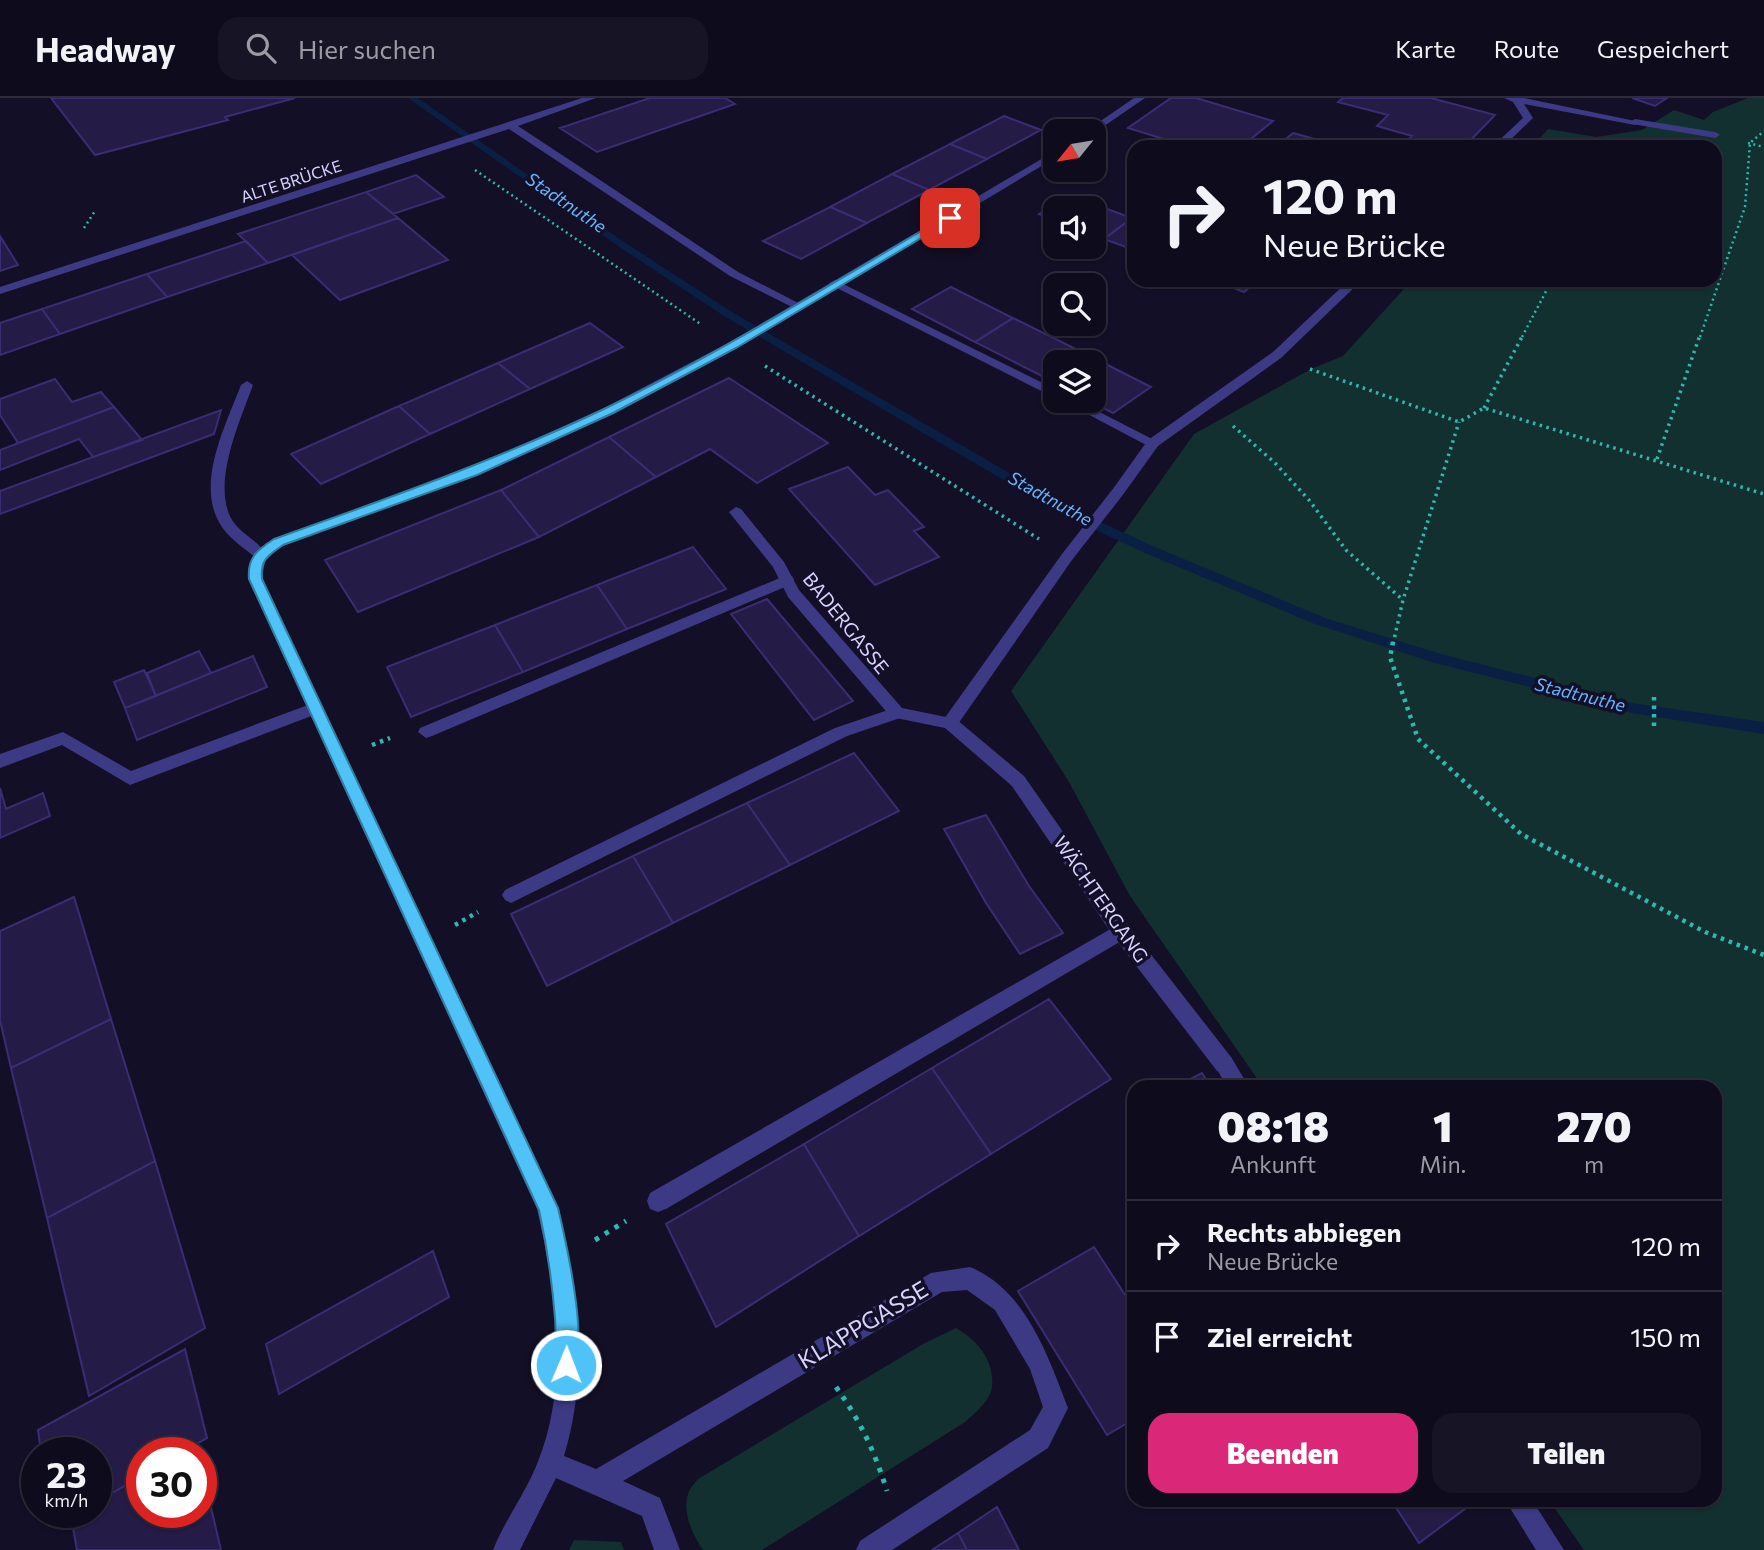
<!DOCTYPE html>
<html lang="de">
<meta charset="utf-8">
<style>
:root{--surface:#0e0b1c;--page:#171425;--text:#f1f3f6;--muted:#9b9ba3;--line:#2e2b3b;--accent:#db2777}
body{margin:0;font-family:Commissioner,sans-serif;background:var(--page);color:var(--text);height:100vh;display:flex;flex-direction:column;font-size:26px;white-space:nowrap}
*{box-sizing:border-box;margin:0}
p{font-size:23px;color:var(--muted)}
.icon{flex:none;width:38px;height:38px;fill:none;stroke:currentColor;stroke-width:2;stroke-linecap:round;stroke-linejoin:round}
.map{position:relative;flex:1;overflow:hidden}
.sheet{position:absolute;left:1127px;top:982px;width:595px;height:427px;display:flex;flex-direction:column;background:var(--surface);border-radius:21px;box-shadow:0 2px 5px #0004,0 0 0 2px var(--line)}
.sheet>*{flex:none}
.banner{position:absolute;left:1127px;top:42px;width:595px;height:147px;border-radius:21px;box-shadow:0 2px 5px #0004,0 0 0 2px var(--line);background:#0e0b1c;color:var(--text);overflow:hidden}
.needle{width:46px;rotate:240deg}
.fabs{position:absolute;left:1043px;top:21px;display:grid;gap:14px}
.fabs a{display:grid;place-items:center;width:63px;height:63px;border-radius:14px;background:var(--surface);box-shadow:0 2px 5px #0004,0 0 0 2px var(--line);font-size:35px}
.speed{position:absolute;left:21px;top:1339px;display:flex;gap:14px;font-size:35px;font-weight:700;text-align:center}
.speed>*{display:grid;place-content:center;width:91px;height:91px;border-radius:50%;background:var(--surface);box-shadow:0 2px 5px #0004,0 0 0 2px var(--line);line-height:1}
.speed small{font-size:18px;font-weight:400}
.speed .limit{border:10px solid #d22;background:#fff;color:#111}
.pin{position:absolute;display:grid;place-items:center;width:60px;height:60px;color:#fff;margin:-30px;border-radius:14px;box-shadow:0 4px 10px #0006}
.me{position:absolute;width:77px;margin:-38px;rotate:1deg;stroke-linejoin:round;filter:drop-shadow(0 0 5px #0008)}
.turn{display:flex;align-items:center;gap:24px;height:147px;padding:0 21px;font-size:32px}
.turn .icon{width:91px;height:91px;stroke-width:2.5}
.turn b{display:block;font-size:49px;line-height:60px}
.eta{display:flex;justify-content:space-evenly;align-items:center;height:119px;text-align:center}
.eta b{font-size:42px;font-weight:800;line-height:49px}
.button{display:flex;gap:14px;margin-top:auto;padding:14px 21px}
.button a{flex:1;height:80px;border-radius:21px;background:var(--accent);color:#fff;font-size:28px;font-weight:800;line-height:80px;text-align:center}
.button a+a{background:var(--page);color:var(--text)}
ul{padding:0;list-style:none}
li{display:flex;align-items:center;gap:21px;height:91px;padding:0 21px;border-top:2px solid var(--line)}
li div{flex:1}
li b{display:block;font-size:26px}
li em{font-style:normal}
header{display:flex;align-items:center;gap:42px;box-sizing:border-box;height:98px;padding:0 35px;background:var(--surface);border-bottom:2px solid var(--line)}
header strong{font-size:33px}
nav{display:flex;gap:38px;margin-inline-start:auto;font-size:24px}
.search{width:490px;height:63px;background:var(--page);display:flex;align-items:center;gap:18px;box-sizing:border-box;padding:0 24px;border-radius:21px;color:var(--muted);font-size:26px}
.map>svg:first-child{display:block}
</style>
<header>
<strong>Headway</strong>
<div class="search"><svg class="icon" aria-label="search" viewBox="0 0 24 24"><circle cx="10" cy="10" r="6"/><path d="M15 15l6 6"/></svg>Hier suchen</div>
<nav><a>Karte</a><a>Route</a><a>Gespeichert</a></nav>
</header>
<div class="map">
<svg width="1764" height="1452" viewBox="0 0 1764 1452">
<rect width="100%" height="100%" fill="#130f26"/>
<path fill="#12302f" d="M 1748,0 L 1764,0 L 1764,1452 L 1584,1452 L 1549,1402 L 1715,1402 L 1715,989 L 1263,989 L 1130,798 L 1069,684 L 1011,593 L 1194,336 L 1311,271 L 1343,258 L 1412,182 L 1715,182 L 1715,49 L 1532,49 L 1548,31 L 1596,39 L 1642,32 L 1674,12 L 1704,22 L 1713,14 Z
M 956,1230 C 977,1242 995,1263 992,1289 C 990,1303 975,1315 965,1324 L 762,1452 L 703,1452 C 693,1438 682,1414 688,1396 C 689,1391 695,1385 698,1381 L 923,1246 Z
M 574,1442 L 621,1444 L 624,1452 L 569,1452 Z"/>
<g fill="none" stroke-linecap="round" stroke-linejoin="round">
<path fill="#0a1f44" fill-rule="evenodd" d="M 408,0 L 418,0 L 624,144 L 732,214 L 1068,409 L 1155,449 L 1325,520 L 1441,556 L 1632,605 L 1764,624 L 1764,636 L 1632,615 L 1435,565 L 1315,526 L 1145,455 L 1060,415 L 724,218 L 618,148 Z"/>
</g>
<path fill="#241b47" stroke="#3b2d73" stroke-width="2" d="M 51,0 L 295,0 L 225,19 L 228,22 L 95,57 Z
M 650,0 L 725,0 L 735,6 L 597,54 L 560,30 Z
M 1171,0 L 1196,0 L 1273,23 L 1241,49 L 1189,49 L 1128,30 Z
M 1343,0 L 1431,0 L 1495,17 L 1464,49 L 1400,49 L 1412,38 L 1377,28 L 1388,17 L 1338,4 Z
M 1632,0 L 1667,0 L 1655,8 Z
M 1004,18 L 1041,32 L 987,61 L 950,46 Z
M 1293,35 L 1343,49 L 1276,49 Z
M 950,46 L 987,61 L 929,92 L 892,76 Z
M 892,76 L 929,92 L 867,125 L 830,109 Z
M 416,77 L 444,99 L 393,116 L 366,94 Z
M 366,94 L 398,120 L 268,165 L 238,136 Z
M 1069,97 L 1132,120 L 1104,141 L 1094,137 L 1094,110 L 1055,110 L 1055,123 L 1039,116 Z
M 830,109 L 867,125 L 801,161 L 763,143 Z
M 398,120 L 448,162 L 340,202 L 292,157 Z
M 1132,120 L 1134,152 L 1104,141 Z
M 0,138 L 18,167 L 0,173 Z
M 246,143 L 268,165 L 167,199 L 147,176 Z
M 147,176 L 167,199 L 60,236 L 42,211 Z
M 1214,182 L 1258,182 L 1244,194 Z
M 951,189 L 1013,220 L 975,244 L 912,211 Z
M 42,211 L 60,236 L 0,257 L 0,225 Z
M 1013,220 L 1080,253 L 1063,264 L 1055,264 L 1055,269 L 1042,278 L 975,244 Z
M 590,225 L 623,249 L 530,291 L 498,265 Z
M 1080,253 L 1151,289 L 1113,315 L 1090,303 L 1094,303 L 1094,264 L 1063,264 Z
M 498,265 L 530,291 L 430,336 L 399,308 Z
M 729,280 L 828,345 L 757,385 L 710,351 L 656,379 L 609,339 Z
M 55,281 L 72,304 L 101,294 L 114,309 L 18,345 L 0,317 L 0,301 Z
M 399,308 L 430,336 L 321,386 L 291,356 Z
M 114,309 L 142,342 L 93,359 L 79,341 L 0,372 L 0,352 Z
M 221,312 L 214,336 L 0,416 L 0,393 Z
M 609,339 L 656,379 L 539,439 L 501,392 Z
M 848,369 L 875,397 L 888,392 L 924,429 L 914,433 L 939,459 L 875,487 L 789,391 Z
M 501,392 L 539,439 L 358,514 L 325,462 Z
M 693,449 L 726,491 L 627,531 L 597,487 Z
M 597,487 L 627,531 L 523,574 L 495,527 Z
M 767,501 L 853,603 L 814,622 L 731,516 Z
M 495,527 L 523,574 L 411,619 L 387,569 Z
M 199,553 L 211,575 L 156,598 L 147,575 Z
M 253,558 L 267,589 L 137,642 L 125,610 Z
M 144,572 L 156,598 L 125,610 L 114,584 Z
M 854,655 L 899,713 L 790,767 L 747,705 Z
M 0,690 L 6,711 L 43,695 L 50,718 L 0,740 Z
M 747,705 L 790,767 L 673,825 L 633,758 Z
M 986,717 L 1029,788 L 1063,835 L 1020,856 L 986,805 L 944,731 Z
M 633,758 L 673,825 L 547,888 L 511,816 Z
M 74,799 L 111,921 L 11,970 L 0,922 L 0,833 Z
M 1049,901 L 1111,981 L 991,1056 L 932,970 Z
M 111,921 L 155,1063 L 47,1120 L 11,970 Z
M 932,970 L 991,1056 L 859,1138 L 804,1046 Z
M 1202,975 L 1211,989 L 1175,989 Z
M 804,1046 L 859,1138 L 716,1229 L 666,1126 Z
M 155,1063 L 205,1230 L 89,1298 L 47,1120 Z
M 1094,1149 L 1134,1211 L 1134,1321 L 1107,1337 L 1018,1193 Z
M 433,1153 L 449,1199 L 279,1296 L 266,1246 Z
M 185,1251 L 207,1340 L 182,1354 L 142,1354 L 142,1378 L 96,1404 L 96,1354 L 41,1354 L 38,1332 Z
M 201,1367 L 221,1452 L 77,1452 L 71,1419 L 79,1414 L 96,1414 L 96,1404 L 142,1378 L 142,1414 L 201,1414 Z
M 1391,1402 L 1477,1402 L 1419,1445 Z
M 997,1409 L 1019,1452 L 967,1452 L 958,1435 Z
M 51,1414 L 79,1414 L 54,1428 Z
M 958,1435 L 967,1452 L 932,1452 Z"/>
<g fill="none" stroke-linecap="round" stroke-linejoin="round">
<path stroke="#2fb8b0" stroke-width="2.5" stroke-dasharray="2 3.5" stroke-linecap="butt" d="M 1748,45 L 1764,49
M 475,72 L 702,227
M 84,130 L 95,113
M 1522,239 L 1552,182
M 1700,239 L 1745,109 L 1750,45 L 1764,33"/>
<path stroke="#2fb8b0" stroke-width="3.5" stroke-dasharray="2.5 4.5" stroke-linecap="butt" d="M 765,268 L 1039,441
M 1310,271 L 1459,324 L 1484,310 L 1764,396
M 1484,310 L 1523,237
M 1233,328 L 1275,365 L 1309,402 L 1346,452 L 1403,502
M 1657,361 L 1700,237
M 1393,546 L 1403,502 L 1459,324"/>
<path stroke="#2fb8b0" stroke-width="4.5" stroke-dasharray="3.5 5" stroke-linecap="butt" d="M 1393,544 L 1390,559 L 1418,641 L 1521,736 L 1705,834 L 1764,857
M 1654,599 L 1654,633
M 372,647 L 390,640
M 455,827 L 478,814"/>
<path stroke="#2fb8b0" stroke-width="5" stroke-dasharray="4.5 7" stroke-linecap="butt" d="M 595,1142 L 626,1123
M 836,1289 C 861,1324 874,1352 887,1393"/>
<path fill="#3d3a85" fill-rule="evenodd" d="M 1635,21 L 1715,34 L 1720,37 L 1715,40 L 1632,26 L 1630,24 Z
M 589,80 L 597,80 L 738,174 L 804,208 L 794,210 L 730,178 L 589,84 Z
M 835,182 L 1055,291 L 1055,300 L 831,187 L 829,185 Z
M 247,283 L 253,287 C 240,323 211,386 232,422 C 241,436 258,443 267,456 L 260,461 L 255,459 C 244,450 231,442 222,429 C 194,388 225,329 241,287 Z
M 1063,303 L 1078,303 L 1160,345 L 1158,348 L 1148,348 Z
M 1117,391 L 1122,392 L 1122,398 L 1072,462 L 956,629 L 944,629 L 942,625 L 944,621 L 1062,456 L 1112,392 Z
M 787,477 L 792,478 L 794,482 L 792,486 L 432,638 L 426,640 L 418,634 L 420,630 Z
M 316,604 L 324,610 L 322,614 L 130,687 L 62,647 L 0,670 L 0,656 L 63,634 L 131,673 Z
M 897,609 L 905,615 L 903,619 L 847,638 L 517,802 L 511,805 L 505,802 L 502,797 L 505,792 L 835,630 Z
M 1121,825 L 1128,827 L 1130,833 L 1128,839 L 666,1111 L 658,1114 L 650,1111 L 647,1103 L 650,1095 Z
M 1224,957 L 1231,959 L 1249,989 L 1227,989 L 1214,966 L 1217,959 Z
M 1505,1402 L 1532,1402 L 1564,1452 L 1536,1452 Z"/>
<path fill="#3d3a85" fill-rule="evenodd" d="M 582,0 L 596,0 L 518,28 L 597,80 L 597,84 L 589,84 L 509,31 L 0,196 L 0,189 Z
M 1134,0 L 1145,0 L 1094,35 L 1086,33 Z
M 1504,0 L 1524,0 L 1640,24 L 1635,27 L 1524,6 L 1533,20 L 1531,22 L 1503,49 L 1492,49 L 1523,20 L 1513,4 Z
M 1055,53 L 1055,60 L 736,251 L 614,316 L 478,377 L 283,447 L 265,463 L 262,481 L 559,1110 C 578,1193 589,1276 564,1358 L 596,1371 L 931,1175 L 970,1169 C 1026,1192 1048,1258 1068,1310 L 1048,1350 L 892,1452 L 856,1452 L 860,1443 L 1030,1332 L 1043,1309 L 1030,1271 L 995,1212 L 967,1192 L 942,1194 L 623,1383 L 660,1400 L 680,1452 L 654,1452 L 642,1418 L 556,1380 L 520,1452 L 493,1452 C 505,1422 525,1396 537,1366 C 570,1286 556,1193 537,1111 L 248,481 C 248,461 258,451 273,441 L 468,371 L 604,310 L 728,245 Z
M 1349,182 L 1362,182 L 1281,260 L 1158,348 L 1122,398 L 1112,398 L 1110,395 L 1148,342 L 1273,254 Z
M 736,409 L 741,411 L 784,464 L 799,492 L 902,610 L 956,621 L 1024,678 L 1128,827 L 1231,959 L 1234,966 L 1231,973 L 1224,975 L 1217,973 L 1114,839 L 1012,688 L 945,630 L 891,619 L 788,499 L 773,469 L 729,414 Z"/>
</g>
<path fill="#4fc3f7" stroke="#337fa1" stroke-width="2" d="M 947,118 L 955,120 L 736,250 L 613,315 L 477,377 L 283,447 C 268,457 260,462 262,481 L 558,1110 C 567,1148 588,1240 574,1275 L 566,1278 L 559,1275 C 552,1260 557,1237 555,1220 C 552,1183 547,1148 539,1112 L 249,481 C 247,460 257,452 274,441 C 386,401 497,362 604,311 C 722,254 834,184 947,118 Z"/>
<g text-anchor="middle" stroke-width="7" stroke-linejoin="round" paint-order="stroke">
<g font-size="16" fill="#d9d4ff" stroke="#130f26">
<text transform="translate(291 83) rotate(-18)" y="6">ALTE BRÜCKE</text>
</g>
<g font-size="18" font-style="italic" fill="#62b6ff" stroke="#130f26">
<text transform="translate(566 105) rotate(34)" y="6">Stadtnuthe</text>
<text transform="translate(1050 401) rotate(29)" y="6">Stadtnuthe</text>
<text transform="translate(1580 597) rotate(14)" y="6">Stadtnuthe</text>
</g>
<g font-size="19" fill="#d9d4ff" stroke="#130f26">
<text transform="translate(846 525) rotate(51)" y="7">BADERGASSE</text>
<text transform="translate(1101 801) rotate(55)" y="7">WÄCHTERGANG</text>
</g>
<g font-size="23" fill="#d9d4ff" stroke="#130f26">
<text transform="translate(863 1227) rotate(-31)" y="8">KLAPPGASSE</text>
</g>
</g>
</svg>
<div class="fabs">
<a><svg class="needle" viewBox="-14 -14 28 28"><path d="M0-13l5 13h-10z" fill="#e53935"/><path d="M0 13l5-13h-10z" fill="#9b9ba3"/></svg></a>
<a><svg class="icon" aria-label="sound" viewBox="0 0 24 24"><path d="M4 9h4l5-4v14l-5-4H4zM17 9q2 3 0 6"/></svg></a>
<a><svg class="icon" aria-label="search" viewBox="0 0 24 24"><circle cx="10" cy="10" r="6"/><path d="M15 15l6 6"/></svg></a>
<a><svg class="icon" aria-label="layers" viewBox="0 0 24 24"><path d="M12 4l9 5-9 5-9-5zM3 14l9 5 9-5"/></svg></a>
</div>
<div class="speed"><div>23<small>km/h</small></div><div class="limit">30</div></div>
<div class="pin" style="left:950px;top:120px;background:#d93025"><svg class="icon" aria-label="arrive" viewBox="0 0 24 24"><path d="M6 21V4h12l-3 4 3 4H6"/></svg></div>
<svg class="me" style="left:566px;top:1267px" viewBox="-20 -20 40 40"><circle r="17" fill="#4fc3f7" stroke="#fff" stroke-width="3"/><path d="M0-11L8 9 0 5-8 9z" fill="#fff"/></svg>
<div class="banner">
<div class="turn"><svg class="icon" aria-label="right" viewBox="0 0 24 24"><path d="M7 20v-9h11M14 6l5 5-5 5"/></svg><div><b>120 m</b>Neue Brücke</div></div>
</div>
<section class="sheet">
<div class="eta">
<div><b>08:18</b><p>Ankunft</p></div>
<div><b>1</b><p>Min.</p></div>
<div><b>270</b><p>m</p></div>
</div>
<ul>
<li><svg class="icon" aria-label="right" viewBox="0 0 24 24"><path d="M7 20v-9h11M14 6l5 5-5 5"/></svg><div><b>Rechts abbiegen</b><p>Neue Brücke</p></div><em>120 m</em></li>
<li><svg class="icon" aria-label="arrive" viewBox="0 0 24 24"><path d="M6 21V4h12l-3 4 3 4H6"/></svg><div><b>Ziel erreicht</b></div><em>150 m</em></li>
</ul>
<div class="button"><a>Beenden</a><a>Teilen</a></div>
</section>
</div>
